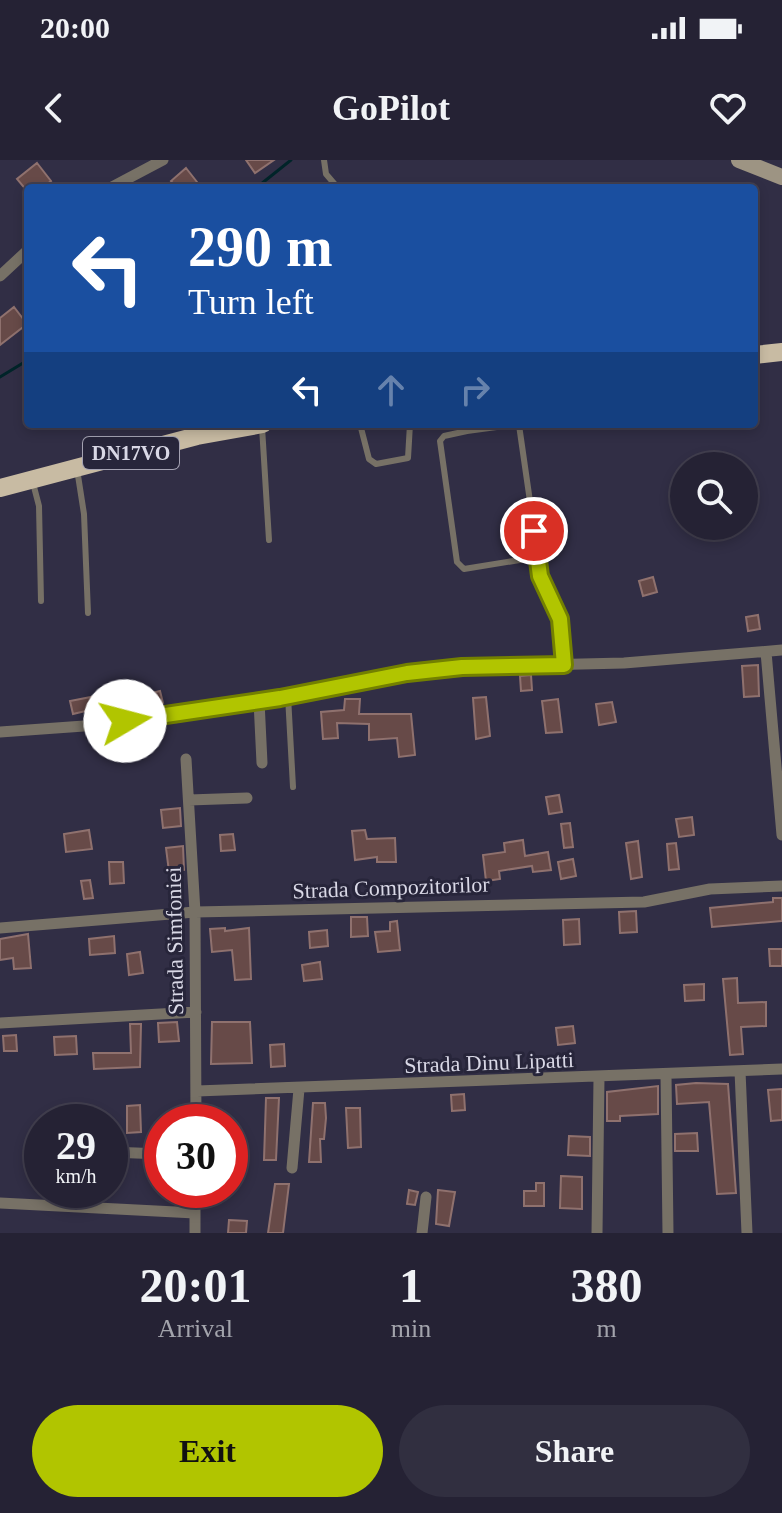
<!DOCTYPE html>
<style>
:root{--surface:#252234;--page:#312f40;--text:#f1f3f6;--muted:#a3a4ac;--line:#423f4f;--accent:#b1c500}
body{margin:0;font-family:Georgia,serif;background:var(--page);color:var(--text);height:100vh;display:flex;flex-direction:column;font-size:30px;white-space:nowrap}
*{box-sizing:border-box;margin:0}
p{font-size:26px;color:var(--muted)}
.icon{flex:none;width:44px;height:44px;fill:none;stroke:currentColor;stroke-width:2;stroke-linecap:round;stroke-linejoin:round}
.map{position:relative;height:1073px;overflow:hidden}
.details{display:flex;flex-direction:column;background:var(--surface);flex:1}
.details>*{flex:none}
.banner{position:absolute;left:24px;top:24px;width:734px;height:244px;border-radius:8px;box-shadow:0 4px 12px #0003,0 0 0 2px var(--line);background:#1a4fa0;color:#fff;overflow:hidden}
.buttons{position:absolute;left:670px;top:292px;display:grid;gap:16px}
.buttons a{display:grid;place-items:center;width:88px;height:88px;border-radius:50%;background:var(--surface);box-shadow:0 4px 12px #0003,0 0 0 2px var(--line);font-size:40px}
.speed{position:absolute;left:24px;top:944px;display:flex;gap:16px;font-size:40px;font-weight:700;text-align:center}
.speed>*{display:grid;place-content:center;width:104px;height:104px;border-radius:50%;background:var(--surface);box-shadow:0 4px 12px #0003,0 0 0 2px var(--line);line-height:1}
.speed small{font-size:20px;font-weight:400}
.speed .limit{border:12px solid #d22;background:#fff;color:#111}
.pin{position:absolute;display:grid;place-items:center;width:68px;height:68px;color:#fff;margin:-34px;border:4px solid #fff;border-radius:50%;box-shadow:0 2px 8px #0007}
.me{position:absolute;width:88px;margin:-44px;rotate:82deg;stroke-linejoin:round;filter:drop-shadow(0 0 6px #0008)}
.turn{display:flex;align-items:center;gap:28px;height:168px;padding:0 32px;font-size:36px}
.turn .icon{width:104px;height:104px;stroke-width:2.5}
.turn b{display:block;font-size:56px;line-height:68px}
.lanes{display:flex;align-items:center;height:76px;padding:0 32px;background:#0003;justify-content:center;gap:40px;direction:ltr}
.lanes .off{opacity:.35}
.eta{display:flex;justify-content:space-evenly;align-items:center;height:136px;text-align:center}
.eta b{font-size:48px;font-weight:700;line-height:56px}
.primary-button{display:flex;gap:16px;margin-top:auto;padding:16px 32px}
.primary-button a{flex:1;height:92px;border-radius:48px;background:var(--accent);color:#111;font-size:32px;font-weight:700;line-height:92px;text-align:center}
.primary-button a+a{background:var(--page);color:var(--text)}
.status{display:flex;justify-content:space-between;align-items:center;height:56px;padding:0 40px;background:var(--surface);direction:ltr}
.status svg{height:22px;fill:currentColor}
header{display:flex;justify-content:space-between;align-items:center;height:104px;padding:0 32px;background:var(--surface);font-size:36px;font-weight:700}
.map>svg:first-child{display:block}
</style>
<div class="status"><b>20:00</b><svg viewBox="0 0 49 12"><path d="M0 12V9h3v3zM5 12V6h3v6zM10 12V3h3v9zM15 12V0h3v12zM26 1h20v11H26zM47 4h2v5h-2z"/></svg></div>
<header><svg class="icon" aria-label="back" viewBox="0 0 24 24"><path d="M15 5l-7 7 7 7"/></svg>GoPilot<svg class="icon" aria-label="heart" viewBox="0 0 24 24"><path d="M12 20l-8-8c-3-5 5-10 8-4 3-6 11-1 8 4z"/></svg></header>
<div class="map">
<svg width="782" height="1073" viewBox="0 0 782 1073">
<rect width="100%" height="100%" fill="#312e45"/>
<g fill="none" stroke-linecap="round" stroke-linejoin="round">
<path stroke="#002429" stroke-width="3" d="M 256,28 L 291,0
M 0,217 L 28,200"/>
</g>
<path fill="#674a48" stroke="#8f716e" stroke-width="2" d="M 246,0 L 274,0 L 255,13 Z
M 37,3 L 51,21 L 42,28 L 27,31 L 17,19 Z
M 186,8 L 197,22 L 190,28 L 177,28 L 171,21 Z
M 14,147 L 27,164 L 0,185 L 0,158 Z
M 653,417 L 657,432 L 643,436 L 639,421 Z
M 758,455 L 760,469 L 748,471 L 746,457 Z
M 758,505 L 759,536 L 744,537 L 742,506 Z
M 531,515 L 532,530 L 521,531 L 520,516 Z
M 160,531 L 163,543 L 146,546 L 144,535 Z
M 91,537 L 94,549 L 73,554 L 70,541 Z
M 486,537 L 490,576 L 476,579 L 473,538 Z
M 345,539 L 360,539 L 359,554 L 411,554 L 415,595 L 399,597 L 397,578 L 369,580 L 369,564 L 337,563 L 338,578 L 323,579 L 321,552 L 344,550 Z
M 558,539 L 562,572 L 546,573 L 542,541 Z
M 612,542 L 616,562 L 599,565 L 596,544 Z
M 559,635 L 562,652 L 549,654 L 546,637 Z
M 180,648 L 181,666 L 163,668 L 161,650 Z
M 692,657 L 694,675 L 679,677 L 676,659 Z
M 570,663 L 573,687 L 564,688 L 561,664 Z
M 89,670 L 92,689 L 66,692 L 64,674 Z
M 365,670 L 367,679 L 395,678 L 396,702 L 377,702 L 377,697 L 355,700 L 352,671 Z
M 233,674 L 235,690 L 221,691 L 220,675 Z
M 523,680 L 525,696 L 548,692 L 551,710 L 533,712 L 532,706 L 499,711 L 500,719 L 486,721 L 483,695 L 505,692 L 504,683 Z
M 638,681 L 642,717 L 631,719 L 626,683 Z
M 676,683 L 679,709 L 669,710 L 667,684 Z
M 183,686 L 184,710 L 169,712 L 166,688 Z
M 573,699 L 576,716 L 561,719 L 558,702 Z
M 109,702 L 123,702 L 124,723 L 110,724 Z
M 90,720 L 93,738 L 84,739 L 81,721 Z
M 773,738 L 782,738 L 782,761 L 712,767 L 710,748 L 773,742 Z
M 636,751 L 637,772 L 620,773 L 619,752 Z
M 351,757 L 367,757 L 368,776 L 351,777 Z
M 579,759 L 580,784 L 564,785 L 563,760 Z
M 397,761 L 400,790 L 378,792 L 375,772 L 390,771 L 390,762 Z
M 225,768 L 225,771 L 249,768 L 251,819 L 235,820 L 232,790 L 212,792 L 210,769 Z
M 327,770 L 328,786 L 310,788 L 309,772 Z
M 28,774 L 31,808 L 14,809 L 13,798 L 0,800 L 0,779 Z
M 114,776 L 115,793 L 90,795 L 89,779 Z
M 769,789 L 782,789 L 782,806 L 770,806 Z
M 140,792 L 143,813 L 129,815 L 127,794 Z
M 320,802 L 322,819 L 304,821 L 302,805 Z
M 737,818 L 738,843 L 766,842 L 766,866 L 741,867 L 743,894 L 730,895 L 723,819 Z
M 704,824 L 704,840 L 685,841 L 684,825 Z
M 177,862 L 179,881 L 159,882 L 158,863 Z
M 212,862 L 250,862 L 252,903 L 211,904 Z
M 130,864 L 141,864 L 140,907 L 94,909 L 93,893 L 131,893 Z
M 573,866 L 575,883 L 558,885 L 556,868 Z
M 16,875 L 17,891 L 4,891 L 3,876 Z
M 76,876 L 77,894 L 55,895 L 54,877 Z
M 284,884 L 285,906 L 271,907 L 270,885 Z
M 696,923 L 728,924 L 736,1033 L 717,1034 L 709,942 L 677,944 L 676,925 Z
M 658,926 L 658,954 L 620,956 L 620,961 L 607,961 L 607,932 Z
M 782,929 L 782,960 L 771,961 L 768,930 Z
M 464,934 L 465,950 L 452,951 L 451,935 Z
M 266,938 L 279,938 L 276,1000 L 264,1000 Z
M 313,943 L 325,943 L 326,958 L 324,979 L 320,979 L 321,1002 L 309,1002 Z
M 140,945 L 141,972 L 127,973 L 127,946 Z
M 346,948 L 360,948 L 361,987 L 348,988 Z
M 697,973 L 698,991 L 675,991 L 675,974 Z
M 569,976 L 590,977 L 590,996 L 568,995 Z
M 561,1016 L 582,1017 L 582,1049 L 560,1048 Z
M 536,1023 L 544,1023 L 544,1046 L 524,1046 L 524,1031 L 536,1031 Z
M 275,1024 L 289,1024 L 283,1073 L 268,1073 Z
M 409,1030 L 418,1032 L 415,1045 L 407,1044 Z
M 438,1030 L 455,1032 L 449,1066 L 436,1064 Z
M 229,1060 L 247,1061 L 246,1073 L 228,1073 Z"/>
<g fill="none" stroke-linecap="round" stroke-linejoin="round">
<path stroke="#777166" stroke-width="6" d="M 324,0 L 326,14 L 338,28
M 360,264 L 369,299 L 376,304 L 408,298 L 410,264
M 467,264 L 467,271 L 520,264
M 262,267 L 269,380
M 467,271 L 444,276 L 440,281 L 457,402 L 464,409 L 538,397 L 519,265
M 77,309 L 84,354 L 88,453
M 33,323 L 39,346 L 41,441
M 538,397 L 540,416 L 560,459 L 564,505
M 288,536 L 293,627"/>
<path stroke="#777166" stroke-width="11" d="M 110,28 L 163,0
M 0,116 L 28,90
M 766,492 L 782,675
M 259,541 L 262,603
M 0,572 L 98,565 L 462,507 L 624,503 L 782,490
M 186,599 L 195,752 L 196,962
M 189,640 L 247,638
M 0,768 L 195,752 L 644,742 L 710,729 L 782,726
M 0,863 L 196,852
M 740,911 L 747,1073
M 666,915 L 668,1073
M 197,931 L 782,909
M 110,992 L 162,994
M 292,1008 L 299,929
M 0,1043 L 195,1053
M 195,1073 L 195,1030
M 422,1073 L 426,1037
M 597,1073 L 599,918"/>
<path stroke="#9d9483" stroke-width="16" d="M 739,0 L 782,17"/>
<path stroke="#c8bba3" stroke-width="18" d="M 754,195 L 782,192
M 0,328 L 197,276 L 263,264"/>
</g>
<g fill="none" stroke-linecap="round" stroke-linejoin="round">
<g stroke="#738000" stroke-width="20">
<path id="route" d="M 125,561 L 280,538 L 407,513 L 462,507 L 564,505 L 560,459 L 540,416 L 534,371"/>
</g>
<use href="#route" stroke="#b1c500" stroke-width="14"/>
</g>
<g text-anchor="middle" stroke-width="6" stroke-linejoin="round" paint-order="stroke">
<rect fill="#27253a" stroke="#a4a2b2" stroke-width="2" x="83" y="277" width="96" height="32" rx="6"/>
<g font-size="20" font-weight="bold" fill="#d9d8e6">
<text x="131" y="300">DN17VO</text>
</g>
<g font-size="22" fill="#d9d8e6" stroke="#27253a">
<text transform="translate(391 727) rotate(-2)" y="8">Strada Compozitorilor</text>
<text transform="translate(174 781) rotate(-91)" y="8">Strada Simfoniei</text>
<text transform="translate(489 902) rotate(-2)" y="8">Strada Dinu Lipatti</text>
</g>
</g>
</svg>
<div class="buttons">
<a><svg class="icon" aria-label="search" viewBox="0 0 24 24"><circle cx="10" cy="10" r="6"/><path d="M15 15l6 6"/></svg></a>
</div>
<div class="speed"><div>29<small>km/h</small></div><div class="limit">30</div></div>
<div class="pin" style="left:534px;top:371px;background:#d93025"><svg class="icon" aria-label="arrive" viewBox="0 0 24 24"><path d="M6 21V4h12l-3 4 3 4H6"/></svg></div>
<svg class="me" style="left:125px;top:561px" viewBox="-20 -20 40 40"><circle r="19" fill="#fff"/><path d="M0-13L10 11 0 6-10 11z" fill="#b1c500"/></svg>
<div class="banner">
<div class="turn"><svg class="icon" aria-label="left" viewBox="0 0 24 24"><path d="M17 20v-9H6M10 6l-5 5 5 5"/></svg><div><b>290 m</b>Turn left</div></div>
<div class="lanes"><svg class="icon" aria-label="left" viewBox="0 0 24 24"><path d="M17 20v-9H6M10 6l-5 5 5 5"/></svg><svg class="icon off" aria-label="ahead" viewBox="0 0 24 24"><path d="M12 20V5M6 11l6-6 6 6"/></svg><svg class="icon off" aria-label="right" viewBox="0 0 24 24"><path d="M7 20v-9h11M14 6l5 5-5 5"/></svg></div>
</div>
</div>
<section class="details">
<div class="eta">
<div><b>20:01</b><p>Arrival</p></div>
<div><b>1</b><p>min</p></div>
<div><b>380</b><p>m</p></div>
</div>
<div class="primary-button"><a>Exit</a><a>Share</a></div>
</section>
